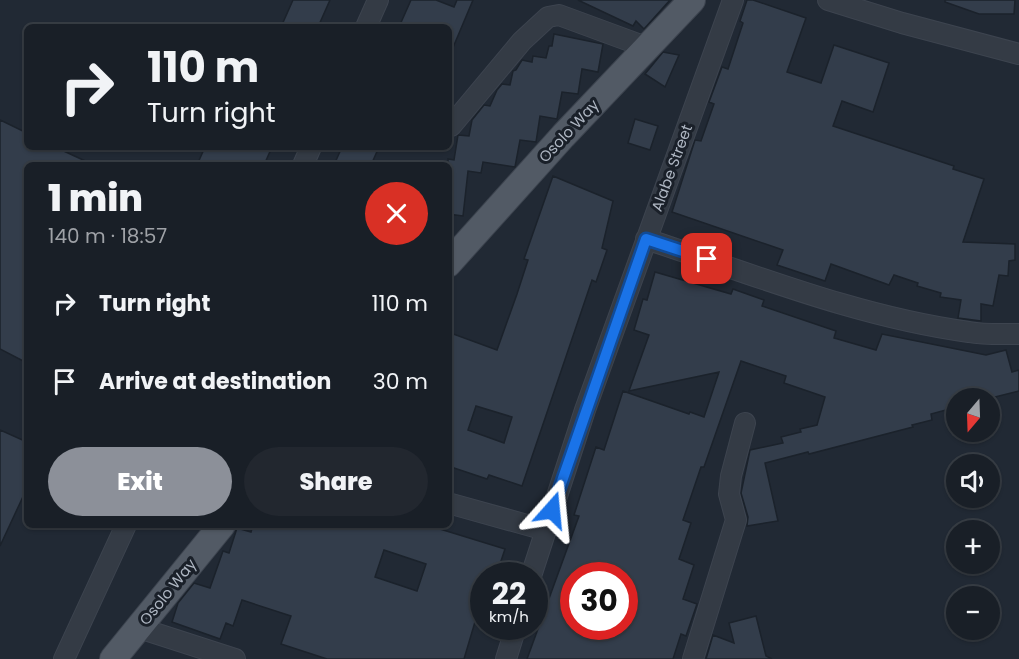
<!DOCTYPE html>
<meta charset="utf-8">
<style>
:root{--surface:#191f27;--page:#22272f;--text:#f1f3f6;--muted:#9fa2a7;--line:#373d44;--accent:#8c9099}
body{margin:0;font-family:Poppins,sans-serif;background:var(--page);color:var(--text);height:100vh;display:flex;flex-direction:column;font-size:22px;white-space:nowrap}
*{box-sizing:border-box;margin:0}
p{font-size:20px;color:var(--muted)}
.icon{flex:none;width:33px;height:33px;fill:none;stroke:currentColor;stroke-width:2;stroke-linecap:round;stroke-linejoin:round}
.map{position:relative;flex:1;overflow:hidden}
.drawer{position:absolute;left:24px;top:162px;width:428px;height:366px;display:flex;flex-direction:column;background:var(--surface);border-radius:9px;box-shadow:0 2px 4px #0004,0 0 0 2px var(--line)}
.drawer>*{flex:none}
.top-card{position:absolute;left:24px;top:24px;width:428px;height:126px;border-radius:9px;box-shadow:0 2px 4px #0004,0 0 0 2px var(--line);background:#191f27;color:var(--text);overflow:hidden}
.needle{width:39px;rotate:199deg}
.fabs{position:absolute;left:946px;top:388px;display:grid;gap:12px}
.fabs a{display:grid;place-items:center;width:54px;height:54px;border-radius:50%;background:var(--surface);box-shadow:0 2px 4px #0004,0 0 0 2px var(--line);font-size:30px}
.speed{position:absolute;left:470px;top:562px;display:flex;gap:12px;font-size:30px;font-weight:700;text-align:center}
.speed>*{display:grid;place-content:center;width:78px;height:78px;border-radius:50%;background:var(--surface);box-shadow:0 2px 4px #0004,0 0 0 2px var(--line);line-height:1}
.speed small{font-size:15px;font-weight:400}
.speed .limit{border:9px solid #d22;background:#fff;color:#111}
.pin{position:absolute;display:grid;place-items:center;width:51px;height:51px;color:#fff;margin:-26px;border-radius:12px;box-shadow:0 3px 9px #0006}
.me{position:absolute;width:66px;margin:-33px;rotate:18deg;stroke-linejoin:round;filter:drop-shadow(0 0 4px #0008)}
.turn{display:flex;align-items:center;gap:21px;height:126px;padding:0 24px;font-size:27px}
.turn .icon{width:78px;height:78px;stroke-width:2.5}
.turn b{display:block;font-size:42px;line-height:51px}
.round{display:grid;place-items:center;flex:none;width:63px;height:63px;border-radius:32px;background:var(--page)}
.head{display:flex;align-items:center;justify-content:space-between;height:102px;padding:0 24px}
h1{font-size:36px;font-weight:800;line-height:45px}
.action{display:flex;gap:12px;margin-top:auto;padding:12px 24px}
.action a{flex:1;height:69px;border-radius:36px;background:var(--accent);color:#fff;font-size:24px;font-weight:800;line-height:69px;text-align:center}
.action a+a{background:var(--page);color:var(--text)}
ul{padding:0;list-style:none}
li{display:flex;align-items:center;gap:18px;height:78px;padding:0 24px}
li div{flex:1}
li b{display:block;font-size:22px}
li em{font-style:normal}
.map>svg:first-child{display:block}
</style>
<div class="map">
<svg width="1019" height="659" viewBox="0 0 1019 659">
<rect width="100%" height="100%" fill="#212934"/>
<path fill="#333d4b" stroke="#1b222b" stroke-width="1.5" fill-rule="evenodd" d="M 293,0 L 330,0 L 318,27 L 281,27 Z
M 411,0 L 436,0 L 454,7 L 457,0 L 473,0 L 449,57 L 448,27 L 399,27 Z
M 578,0 L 670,0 L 644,29 L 636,21 L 633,26 Z
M 747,0 L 753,0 L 806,18 L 787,72 L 821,83 L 834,45 L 889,63 L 873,112 L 842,101 L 833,126 L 954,166 L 953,169 L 984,179 L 963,242 L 1015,244 L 1015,260 L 1009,261 L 1008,276 L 999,275 L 993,306 L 981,304 L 981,321 L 958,318 L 961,300 L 940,297 L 941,293 L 917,286 L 918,283 L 894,275 L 889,285 L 831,264 L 825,281 L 777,265 L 783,250 L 672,212 L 695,140 L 701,141 L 714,104 L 709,102 L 722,67 L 728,69 L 743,23 L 740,21 Z
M 945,0 L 1015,0 L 1014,14 L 979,14 L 945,2 Z
M 554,34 L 603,44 L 598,72 L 582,69 L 578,94 L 562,92 L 557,119 L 540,116 L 536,142 L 520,140 L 515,167 L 483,162 L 481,173 L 468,171 L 463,216 L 448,214 L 448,159 L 454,160 L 458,135 L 469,136 L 472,120 L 484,105 L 490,106 L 497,90 L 502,84 L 510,85 L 513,71 L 516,70 L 522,60 L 532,62 L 533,56 L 546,58 L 549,46 L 552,46 Z
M 663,52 L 679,55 L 665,87 L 645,74 Z
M 635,119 L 658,126 L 650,150 L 628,143 Z
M 0,120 L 27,133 L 27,147 L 55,147 L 94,165 L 27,165 L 27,363 L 0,349 Z
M 205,147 L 272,147 L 264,165 L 197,165 Z
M 342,147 L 379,147 L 371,165 L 334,165 Z
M 553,176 L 613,201 L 602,248 L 607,250 L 596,282 L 592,280 L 522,486 L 489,475 L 487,479 L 448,466 L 448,332 L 497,350 L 517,294 L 528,260 L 524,259 ZM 476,406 L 512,417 L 504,443 L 468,430 Z
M 655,272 L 731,294 L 733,289 L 764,300 L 762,306 L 836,331 L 834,338 L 876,350 L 882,334 L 986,355 L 1006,350 L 1012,372 L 1019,370 L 1019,391 L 987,399 L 957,399 L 957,407 L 931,414 L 932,420 L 912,425 L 913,427 L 809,454 L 808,452 L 765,463 L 778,521 L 747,526 L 748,517 L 741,493 L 750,450 L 783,443 L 781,437 L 801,432 L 800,429 L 817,425 L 825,397 L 784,383 L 786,376 L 741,361 L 704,467 L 701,467 L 683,520 L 691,523 L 679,559 L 694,565 L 683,599 L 697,604 L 686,636 L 681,634 L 673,659 L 527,659 L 579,516 L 574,515 L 596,447 L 604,450 L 623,391 L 689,414 L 690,412 L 704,417 L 719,372 L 629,391 L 649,335 L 634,330 L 643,299 L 647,300 ZM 573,576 L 624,576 L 624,627 L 573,627 Z
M 0,430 L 27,442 L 27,488 L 0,546 Z
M 253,525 L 427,525 L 505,549 L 496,576 L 483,576 L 483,595 L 464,659 L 327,659 L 281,644 L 291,616 L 242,600 L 233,626 L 226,623 L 220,639 L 172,622 L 178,603 L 194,583 L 210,588 L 223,551 L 229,553 L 237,528 L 251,532 ZM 384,550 L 426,564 L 417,591 L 375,577 Z
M 756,616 L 766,656 L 772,659 L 706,659 L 713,635 L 734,643 L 729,623 Z"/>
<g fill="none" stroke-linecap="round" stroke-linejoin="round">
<g stroke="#3d444f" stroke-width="22">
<path id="minor" d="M 828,0 L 902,23 L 1019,54
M 366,27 L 378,0
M 451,126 L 522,41 L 548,17 L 559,15 L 646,47
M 303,165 L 311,147
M 646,239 C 752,274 858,317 969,332 C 985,335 1003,334 1019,334
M 448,503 L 545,530
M 531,576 L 585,410 L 733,0
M 139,628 L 235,659
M 64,659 L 126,525
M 506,659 L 516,627
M 693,659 L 736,520 L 729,494 L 731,476 L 745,423"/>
</g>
<g stroke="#3d444f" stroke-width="28">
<path id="major" d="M 448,264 L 563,136 L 692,0
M 113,659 L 222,525"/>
</g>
<use href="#minor" stroke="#343b45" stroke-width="20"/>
<use href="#major" stroke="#525a65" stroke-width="26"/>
</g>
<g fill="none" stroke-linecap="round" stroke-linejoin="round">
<g stroke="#114b97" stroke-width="15">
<path id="route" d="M 552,510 L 646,239 L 707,259"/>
</g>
<use href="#route" stroke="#1a73e8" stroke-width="10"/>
</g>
<g text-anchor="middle" stroke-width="6" stroke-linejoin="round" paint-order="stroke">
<g font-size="15" fill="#aeb6c2" stroke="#1a2029">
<text transform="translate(569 131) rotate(-47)" y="5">Osolo Way</text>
<text transform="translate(672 168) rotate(-70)" y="5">Alabe Street</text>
<text transform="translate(168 592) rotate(-51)" y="5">Osolo Way</text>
</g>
</g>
</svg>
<div class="fabs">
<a><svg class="needle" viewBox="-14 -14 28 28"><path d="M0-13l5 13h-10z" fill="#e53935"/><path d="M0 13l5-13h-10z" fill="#9fa2a7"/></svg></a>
<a><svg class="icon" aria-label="sound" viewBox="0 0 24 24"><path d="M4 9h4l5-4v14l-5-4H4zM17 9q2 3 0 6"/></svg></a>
<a>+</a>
<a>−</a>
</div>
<div class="speed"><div>22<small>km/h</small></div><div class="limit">30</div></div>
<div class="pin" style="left:707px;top:259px;background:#d93025"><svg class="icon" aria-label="arrive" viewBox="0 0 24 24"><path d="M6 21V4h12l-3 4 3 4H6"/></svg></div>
<svg class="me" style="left:552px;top:510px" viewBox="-20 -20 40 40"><path d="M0-17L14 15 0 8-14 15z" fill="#1a73e8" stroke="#fff" stroke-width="4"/></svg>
<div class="top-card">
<div class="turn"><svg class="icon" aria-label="right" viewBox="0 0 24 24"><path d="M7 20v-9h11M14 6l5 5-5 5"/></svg><div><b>110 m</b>Turn right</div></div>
</div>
<section class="drawer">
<div class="head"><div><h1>1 min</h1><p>140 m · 18:57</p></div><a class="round" style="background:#d93025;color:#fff"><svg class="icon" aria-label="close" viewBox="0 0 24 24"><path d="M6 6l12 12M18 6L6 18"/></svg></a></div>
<ul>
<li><svg class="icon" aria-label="right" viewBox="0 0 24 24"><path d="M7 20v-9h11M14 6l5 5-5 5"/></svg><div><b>Turn right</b></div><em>110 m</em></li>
<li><svg class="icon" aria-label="arrive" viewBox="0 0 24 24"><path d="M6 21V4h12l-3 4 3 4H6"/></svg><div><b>Arrive at destination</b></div><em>30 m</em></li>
</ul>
<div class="action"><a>Exit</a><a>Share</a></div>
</section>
</div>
